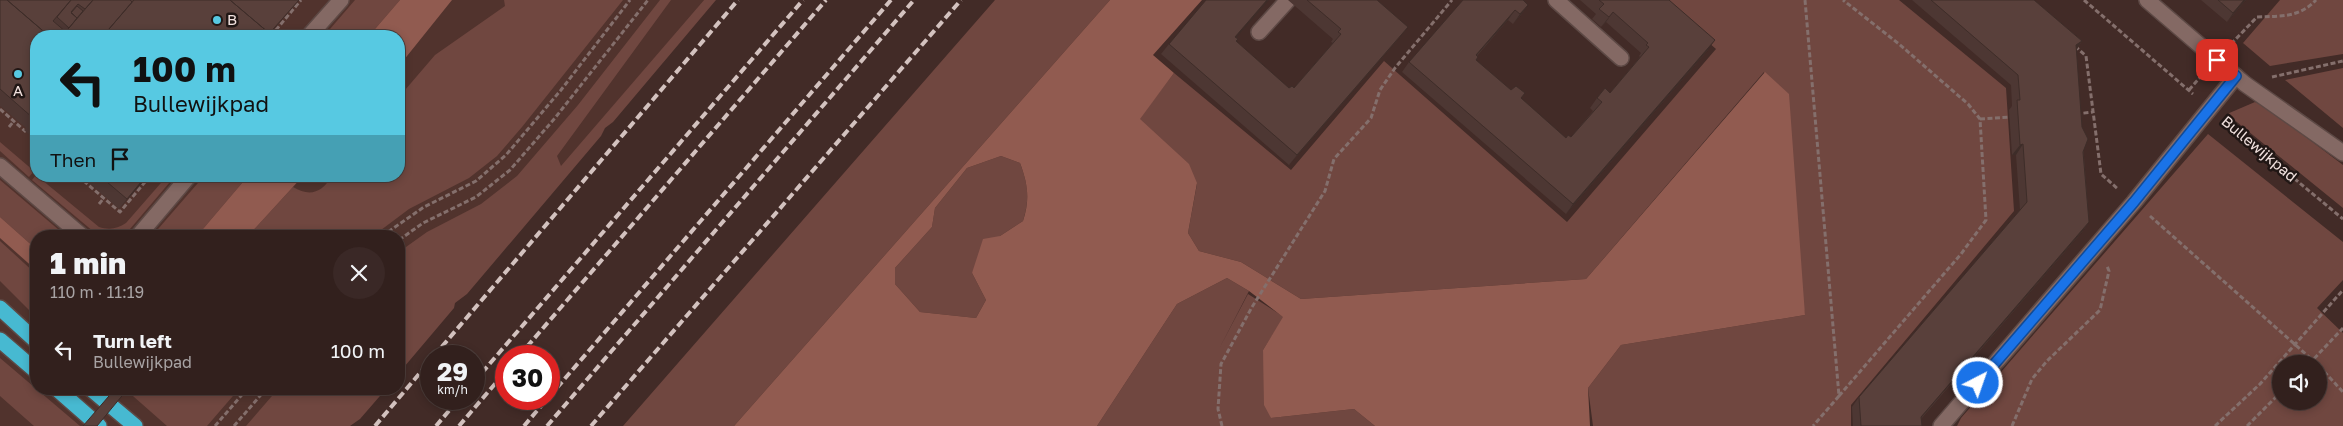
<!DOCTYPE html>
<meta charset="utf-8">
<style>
:root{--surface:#32201d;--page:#3a2826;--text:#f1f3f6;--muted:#a8a3a4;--line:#4d3e3b}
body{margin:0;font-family:"Golos Text",sans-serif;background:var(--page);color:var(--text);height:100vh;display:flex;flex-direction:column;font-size:19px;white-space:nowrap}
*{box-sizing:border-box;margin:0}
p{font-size:16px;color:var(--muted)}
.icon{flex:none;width:28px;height:28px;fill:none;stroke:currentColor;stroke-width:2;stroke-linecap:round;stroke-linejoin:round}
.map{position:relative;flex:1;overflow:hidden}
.details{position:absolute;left:30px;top:230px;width:375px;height:165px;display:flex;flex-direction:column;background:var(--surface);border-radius:20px;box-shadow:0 2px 8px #0003,0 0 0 1px var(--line)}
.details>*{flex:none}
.guide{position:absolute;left:30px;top:30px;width:375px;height:152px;border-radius:20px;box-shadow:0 2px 8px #0003,0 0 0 1px var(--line);background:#57c9e2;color:#111;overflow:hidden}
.fabs{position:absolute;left:2272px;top:355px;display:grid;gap:10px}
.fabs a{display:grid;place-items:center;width:55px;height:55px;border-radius:50%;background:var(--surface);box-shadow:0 2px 8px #0003,0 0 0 1px var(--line);font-size:25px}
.speed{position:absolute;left:420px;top:345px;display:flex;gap:10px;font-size:25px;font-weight:700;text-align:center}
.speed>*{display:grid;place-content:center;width:65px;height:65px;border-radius:50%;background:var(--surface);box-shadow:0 2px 8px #0003,0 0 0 1px var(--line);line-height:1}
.speed small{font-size:12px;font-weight:400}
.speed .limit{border:8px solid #d22;background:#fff;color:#111}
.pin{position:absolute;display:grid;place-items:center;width:42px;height:42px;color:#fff;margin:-21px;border-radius:10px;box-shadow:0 2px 8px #0006}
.me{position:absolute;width:55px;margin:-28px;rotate:41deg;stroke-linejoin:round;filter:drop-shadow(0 0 4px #0008)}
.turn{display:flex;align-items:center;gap:18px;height:105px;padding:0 20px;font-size:22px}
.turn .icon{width:65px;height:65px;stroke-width:2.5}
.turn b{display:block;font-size:35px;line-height:42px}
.then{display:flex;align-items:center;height:48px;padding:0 20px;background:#0003;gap:10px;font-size:19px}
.round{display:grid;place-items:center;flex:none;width:52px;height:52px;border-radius:26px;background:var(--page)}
.headline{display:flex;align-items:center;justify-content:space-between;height:85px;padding:0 20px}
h1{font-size:30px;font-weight:800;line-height:38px}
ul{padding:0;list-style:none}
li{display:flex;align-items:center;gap:15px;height:70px;padding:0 20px}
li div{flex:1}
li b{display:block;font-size:19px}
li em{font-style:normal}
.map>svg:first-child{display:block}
</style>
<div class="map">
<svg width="2343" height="426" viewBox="0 0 2343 426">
<rect width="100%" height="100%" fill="#422b27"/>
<path fill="#51332d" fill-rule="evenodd" d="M 0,0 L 704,0 L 399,357 L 399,236 L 36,236 L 36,389 L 372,389 L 340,426 L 0,426 ZM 36,36 L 399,36 L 399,176 L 36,176 Z"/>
<path fill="#704740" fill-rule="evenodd" d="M 355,0 L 400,0 L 369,36 L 324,36 Z
M 504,0 L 623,0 L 522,127 L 497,156 L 469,178 L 409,209 L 373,236 L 248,236 L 293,187 C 309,197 323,193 331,176 L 399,176 L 399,97 L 435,55 L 505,6 Z
M 660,0 L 671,0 L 557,156 L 561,166 L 704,0 L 716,0 L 613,122 L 605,128 L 601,136 L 467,294 L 455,303 L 454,308 L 399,373 L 399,252 L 427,232 L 481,204 L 517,176 L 578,105 Z
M 995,0 L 1110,0 L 734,426 L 623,426 Z
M 1660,0 L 1899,0 L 2006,88 L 2014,211 L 1851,405 L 1851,426 L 1593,426 L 1588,388 L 1621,345 L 1805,315 L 1764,72 L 1586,279 L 1301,299 L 1241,262 L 1199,251 L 1188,233 L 1197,184 L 1139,119 L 1174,73 L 1291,170 L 1384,61 L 1567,222 L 1716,49 Z
M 2280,0 L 2343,0 L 2343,54 L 2270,66 L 2243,43 Z
M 2343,68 L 2343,128 L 2285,80 Z
M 2255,102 L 2266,107 L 2343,165 L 2343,208 L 2227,114 Z
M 2208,134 L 2343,242 L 2343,280 L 2317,308 L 2343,333 L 2343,426 L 1957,426 L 1961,418 ZM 2281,364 L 2319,364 L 2319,401 L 2281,401 Z
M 0,142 L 34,171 L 29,177 L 0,151 Z
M 1001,156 L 1020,163 C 1028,185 1030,198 1023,221 L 1000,236 L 972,273 L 986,300 L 976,318 L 920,312 L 895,284 L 895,268 L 932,227 L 935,208 L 967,168 Z
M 36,175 L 99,227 C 109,230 117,229 126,223 L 167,176 L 175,176 L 130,229 L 114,236 L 105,236 L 94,232 L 32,180 Z
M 204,176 L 248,176 L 197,236 L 152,236 Z
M 0,180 L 66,236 L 36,236 L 36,249 L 0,217 Z
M 0,241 L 36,274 L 36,317 L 0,281 Z
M 1227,278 L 1249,291 L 1219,349 L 1248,294 L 1284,317 L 1263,350 L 1271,418 L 1354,409 L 1375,426 L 1097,426 L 1177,304 Z
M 0,358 L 80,426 L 34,426 L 0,396 Z
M 125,389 L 239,389 L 207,426 L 167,426 Z
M 278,389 L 386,389 L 360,419 L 350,426 L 246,426 Z"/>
<path fill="#915b50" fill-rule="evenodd" d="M 400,0 L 452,0 L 399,66 L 399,36 L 369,36 Z
M 1110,0 L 1202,0 L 1153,55 L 1174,73 L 1140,119 L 1189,164 L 1197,183 L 1188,233 L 1199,251 L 1241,262 L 1301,299 L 1586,279 L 1765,72 L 1789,94 L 1805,315 L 1621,345 L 1588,388 L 1590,426 L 1375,426 L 1354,409 L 1271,418 L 1264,405 L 1263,350 L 1283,317 L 1249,291 L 1227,278 L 1177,304 L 1097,426 L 734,426 ZM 1001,156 L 1020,163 C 1028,184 1030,200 1023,221 L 1000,236 L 983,239 L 972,273 L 986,300 L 976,318 L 920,312 L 895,284 L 895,268 L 932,227 L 935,208 L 967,168 Z
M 248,176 L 303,176 L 248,236 L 197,236 Z
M 0,217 L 36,249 L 36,270 L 0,238 Z"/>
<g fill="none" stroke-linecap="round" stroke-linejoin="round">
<g stroke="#5d4945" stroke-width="18">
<path id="lane" d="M 2147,0 L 2245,84 L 2343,153"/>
</g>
<g stroke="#5d4945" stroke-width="18">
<path id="street" d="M 1556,0 L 1621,58
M 1259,32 L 1288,0
M 309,36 L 341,0
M 0,166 L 82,236
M 138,236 L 189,176
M 1941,426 L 2134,202 L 2236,76"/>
</g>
<g stroke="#5d4945" stroke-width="18">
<path id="highway" d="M 0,308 L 36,341
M 0,340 L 36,371
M 57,389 L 99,426
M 91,389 L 135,426"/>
</g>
<path stroke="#846f6c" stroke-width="3" stroke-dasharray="5 2.5" stroke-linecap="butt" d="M 1805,0 L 1839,396 L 1813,426
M 2084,0 L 2193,94
M 271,36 L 301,0
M 2231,44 L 2257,17 C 2280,16 2299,18 2316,0
M 2075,46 L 2086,56 L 2101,174 L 2118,189
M 2272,77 L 2343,61
M 2189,90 L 2203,74
M 0,109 L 26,132
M 2076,114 L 2093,112
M 1980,119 L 2010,117
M 2225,121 L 2343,219
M 9,127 L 14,121
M 60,176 L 65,181 L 69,176
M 78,176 L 120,212 L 150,176
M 99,204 L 104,198
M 2150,216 L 2317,364
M 382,236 L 424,207 L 476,181 L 506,155 L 561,90 L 630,0
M 399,240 L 423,223 L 476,197 L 510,170 L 555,118 L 648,0
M 2309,364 L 2343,328
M 2319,366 L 2343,392
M 1839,396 L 1961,254 L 1986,220 L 1980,119 L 1968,104 L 1899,44 L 1843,0
M 215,426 L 247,389
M 234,426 L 266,389
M 1222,426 L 1218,409 L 1221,364 L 1252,307 L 1325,191 L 1334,159 L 1371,118 L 1380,90 L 1395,68 L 1452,0
M 2012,426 L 2032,379 L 2047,361 L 2100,310 L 2109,271 L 2107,266
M 2215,426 L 2260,384 L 2343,290
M 2247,426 L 2281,392"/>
<use href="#lane" stroke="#846964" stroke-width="15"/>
<use href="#street" stroke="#846964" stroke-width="15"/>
<use href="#highway" stroke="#47b9d1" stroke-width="15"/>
<path stroke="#d3c2bf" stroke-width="4" stroke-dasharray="8 4" stroke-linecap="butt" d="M 434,356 L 738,0
M 519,356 L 826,0
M 474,382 L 803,0
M 549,397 L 891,0
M 375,426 L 431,360
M 436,426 L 459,399
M 459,426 L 506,371
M 524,426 L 547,399
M 547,426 L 914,0
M 591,426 L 961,0"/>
</g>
<path fill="#4d3733" d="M 0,0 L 299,0 L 268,36 L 36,36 L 36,141 L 24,130 L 26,128 L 0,106 Z
M 1288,0 L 1377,0 L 1400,37 L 1289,165 L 1161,54 L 1169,44 L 1236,38 L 1236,41 L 1289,88 L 1294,88 L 1333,43 L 1331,42 L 1333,39 Z
M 1580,0 L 1669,0 L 1708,50 L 1566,214 L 1402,72 L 1409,62 L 1524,1 L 1528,5 L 1521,15 L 1513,24 L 1508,20 L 1477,56 L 1476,60 L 1566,138 L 1571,137 L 1593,111 L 1590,108 L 1597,98 L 1610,93 L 1640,57 L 1639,56 L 1641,53 L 1606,22 L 1601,27 L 1592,19 L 1596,14 Z
M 1912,0 L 2034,0 L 2082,41 L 2076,51 L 2089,222 L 2082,232 L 1921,419 L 1922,426 L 1853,426 L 1852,407 L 1859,397 L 2020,210 L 2016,155 L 2012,155 L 2009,110 L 2012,106 L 2011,85 Z
M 2201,0 L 2246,0 L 2227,22 Z
M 81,176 L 148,176 L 119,209 Z"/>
<path fill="#3e2d29" d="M 1267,0 L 1269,0 L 1228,47 L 1235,37 Z
M 2244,0 L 2246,0 L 2227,22 L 2233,13 Z
M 1528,5 L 1521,15 L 1513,24 L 1520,14 Z
M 1515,10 L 1508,20 L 1468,65 L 1476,55 Z
M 1613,12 L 1606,22 L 1601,27 Z
M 1408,27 L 1400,37 L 1289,165 L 1297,155 Z
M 1715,40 L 1708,50 L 1566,214 L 1573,204 Z
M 2082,41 L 2075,52 L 2076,45 Z
M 2023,144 L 2016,155 L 2012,155 L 2020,145 Z
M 146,176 L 148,176 L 119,209 L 127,199 Z
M 2089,222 L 2082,232 L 1914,426 L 1921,417 Z"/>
<path fill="#59403b" stroke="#3e2d29" d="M 0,0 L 7,0 L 49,36 L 36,36 L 36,114 L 33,118 L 0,89 Z
M 7,0 L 71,0 L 53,21 L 66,32 L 62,36 L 49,36 Z
M 71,0 L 93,0 L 85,9 L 78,4 L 71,12 L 77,18 L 69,28 L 57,17 Z
M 93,0 L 130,0 L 132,2 L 103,36 L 62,36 Z
M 134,0 L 230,0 L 269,33 L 266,36 L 103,36 Z
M 230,0 L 299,0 L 267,36 L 269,33 Z
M 1206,0 L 1267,0 L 1235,37 L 1238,39 L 1236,41 L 1289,88 L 1292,86 L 1294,88 L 1341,34 L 1338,32 L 1341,29 L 1307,0 L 1377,0 L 1408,27 L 1297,155 L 1169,44 Z
M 1463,0 L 1523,0 L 1528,5 L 1520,14 L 1515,10 L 1476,55 L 1478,57 L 1476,60 L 1511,90 L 1516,86 L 1525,93 L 1521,98 L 1566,138 L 1568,135 L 1571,137 L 1602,102 L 1597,98 L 1605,88 L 1610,93 L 1649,47 L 1646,45 L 1648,43 L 1613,12 L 1609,17 L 1599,9 L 1604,4 L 1599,0 L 1669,0 L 1715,40 L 1573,204 L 1409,62 Z
M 1931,0 L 2034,0 L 2082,41 L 2076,45 L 2082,127 L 2088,139 L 2083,152 L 2089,222 L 1921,417 L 1922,426 L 1861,426 L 1859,397 L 2027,202 L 2023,144 L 2020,145 L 2017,100 L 2020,100 L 2018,75 Z
M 2218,0 L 2244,0 L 2233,13 Z
M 77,6 L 83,11 L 77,18 L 71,13 Z
M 36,114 L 36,123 L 32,119 Z
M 100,176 L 146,176 L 127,199 Z
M 115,389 L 124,389 L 126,391 L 97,426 L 83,426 Z"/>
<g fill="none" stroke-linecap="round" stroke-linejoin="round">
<g stroke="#114b97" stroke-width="12">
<path id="route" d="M 1978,383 L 2134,202 L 2236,76 L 2217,60"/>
</g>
<use href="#route" stroke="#1a73e8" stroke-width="9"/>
</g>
<g fill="#57c9e2" stroke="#211715" stroke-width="2">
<circle cx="217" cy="20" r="5"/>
<circle cx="18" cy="74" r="5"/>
</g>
<g text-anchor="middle" stroke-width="5" stroke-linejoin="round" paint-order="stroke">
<g font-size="15" fill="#f2e2df" stroke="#211715" text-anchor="start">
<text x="227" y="25">B</text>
<text x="18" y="96" text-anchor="middle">A</text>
</g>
<g font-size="15" fill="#f2e2df" stroke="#211715">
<text transform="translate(2259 149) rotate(40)" y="5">Bullewijkpad</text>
</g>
</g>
</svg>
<div class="fabs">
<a><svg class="icon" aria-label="sound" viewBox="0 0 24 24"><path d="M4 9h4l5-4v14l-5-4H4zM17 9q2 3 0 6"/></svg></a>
</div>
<div class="speed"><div>29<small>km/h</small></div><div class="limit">30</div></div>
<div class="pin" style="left:2217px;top:60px;background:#d93025"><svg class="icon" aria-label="arrive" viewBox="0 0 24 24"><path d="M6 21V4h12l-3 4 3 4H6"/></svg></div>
<svg class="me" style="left:1978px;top:383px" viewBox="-20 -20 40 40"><circle r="17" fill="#1a73e8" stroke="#fff" stroke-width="3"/><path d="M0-11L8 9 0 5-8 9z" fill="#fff"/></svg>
<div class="guide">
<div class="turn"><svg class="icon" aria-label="left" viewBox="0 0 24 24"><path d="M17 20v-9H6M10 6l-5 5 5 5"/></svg><div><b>100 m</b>Bullewijkpad</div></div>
<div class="then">Then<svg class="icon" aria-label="arrive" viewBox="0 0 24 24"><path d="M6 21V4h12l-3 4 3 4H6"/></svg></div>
</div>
<section class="details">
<div class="headline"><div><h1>1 min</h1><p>110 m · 11:19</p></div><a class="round"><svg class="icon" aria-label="close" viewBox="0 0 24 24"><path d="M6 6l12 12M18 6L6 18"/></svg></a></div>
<ul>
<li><svg class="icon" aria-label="left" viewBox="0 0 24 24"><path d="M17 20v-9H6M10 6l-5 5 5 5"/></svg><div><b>Turn left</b><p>Bullewijkpad</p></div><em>100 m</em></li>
</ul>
</section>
</div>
